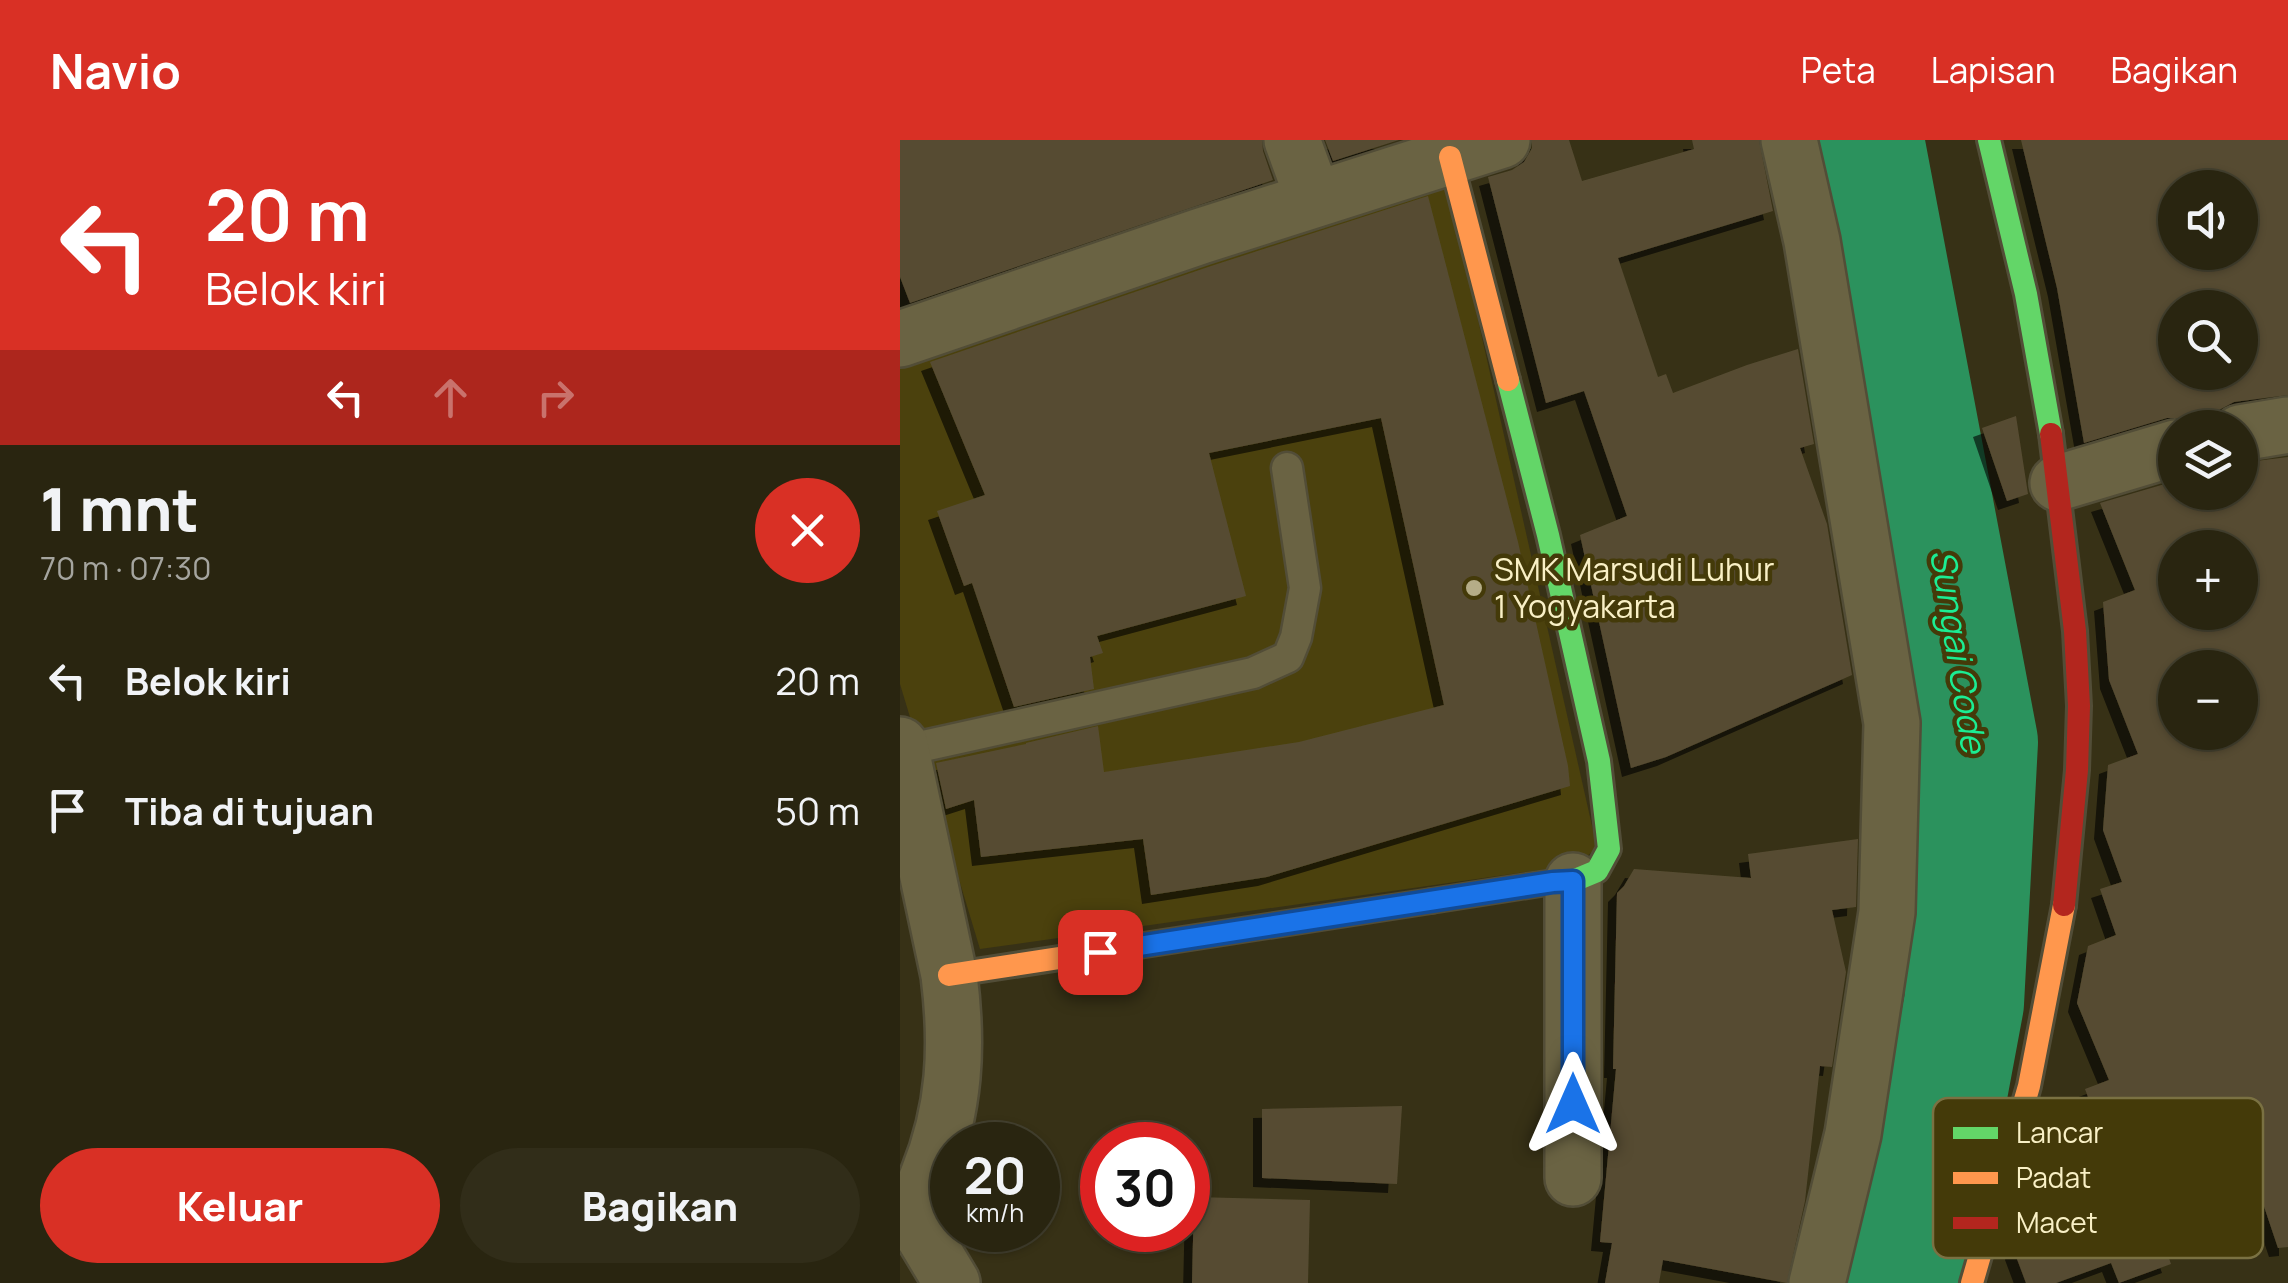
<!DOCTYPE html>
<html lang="id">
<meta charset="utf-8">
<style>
:root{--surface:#292510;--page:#312d19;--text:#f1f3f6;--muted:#a5a59f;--line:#454230;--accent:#d93025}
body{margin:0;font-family:Manrope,sans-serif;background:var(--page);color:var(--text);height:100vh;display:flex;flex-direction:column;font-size:38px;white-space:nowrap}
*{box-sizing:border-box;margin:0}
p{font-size:32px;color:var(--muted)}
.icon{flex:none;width:55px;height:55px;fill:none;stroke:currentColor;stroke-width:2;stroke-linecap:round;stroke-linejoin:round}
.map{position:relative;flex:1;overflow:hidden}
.details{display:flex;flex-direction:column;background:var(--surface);width:900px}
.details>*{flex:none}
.hud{background:#d93025;color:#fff;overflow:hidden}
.controls{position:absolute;left:1258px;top:30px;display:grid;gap:20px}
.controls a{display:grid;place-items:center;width:100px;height:100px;border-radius:50%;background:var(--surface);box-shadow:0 2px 8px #0004,0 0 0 2px var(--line);font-size:50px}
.speed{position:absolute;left:30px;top:982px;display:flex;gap:20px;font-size:50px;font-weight:700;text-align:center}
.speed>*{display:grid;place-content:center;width:130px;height:130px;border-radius:50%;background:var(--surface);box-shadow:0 2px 8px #0004,0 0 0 2px var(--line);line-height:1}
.speed small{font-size:25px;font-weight:400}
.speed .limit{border:15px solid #d22;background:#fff;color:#111}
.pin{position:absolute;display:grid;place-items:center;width:85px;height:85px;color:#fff;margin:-42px;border-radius:20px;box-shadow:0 5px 15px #0006}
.me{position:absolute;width:110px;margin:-55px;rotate:0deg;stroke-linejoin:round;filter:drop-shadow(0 0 8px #0008)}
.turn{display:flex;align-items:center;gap:35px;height:210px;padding:0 40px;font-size:45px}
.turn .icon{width:130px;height:130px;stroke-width:2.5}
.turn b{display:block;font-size:70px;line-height:85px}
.lanes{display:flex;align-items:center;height:95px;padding:0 40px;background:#0003;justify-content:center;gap:50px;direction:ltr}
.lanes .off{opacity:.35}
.round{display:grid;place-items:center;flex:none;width:105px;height:105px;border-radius:52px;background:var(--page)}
.summary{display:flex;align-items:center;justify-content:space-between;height:170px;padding:0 40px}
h1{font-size:60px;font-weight:800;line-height:75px}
.cta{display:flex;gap:20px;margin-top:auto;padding:20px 40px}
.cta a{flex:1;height:115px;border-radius:60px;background:var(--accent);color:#fff;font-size:40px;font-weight:800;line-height:115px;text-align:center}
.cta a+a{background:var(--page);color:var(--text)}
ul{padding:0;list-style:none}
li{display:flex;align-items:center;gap:30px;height:130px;padding:0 40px}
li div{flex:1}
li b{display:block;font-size:38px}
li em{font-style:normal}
header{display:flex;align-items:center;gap:60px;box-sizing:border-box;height:140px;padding:0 50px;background:var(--accent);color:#fff}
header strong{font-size:48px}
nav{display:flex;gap:55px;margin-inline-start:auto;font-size:35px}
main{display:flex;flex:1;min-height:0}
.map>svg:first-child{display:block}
</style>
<header>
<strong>Navio</strong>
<nav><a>Peta</a><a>Lapisan</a><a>Bagikan</a></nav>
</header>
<main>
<section class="details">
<div class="hud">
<div class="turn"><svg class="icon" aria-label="left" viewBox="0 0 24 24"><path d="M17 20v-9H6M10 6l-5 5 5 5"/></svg><div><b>20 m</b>Belok kiri</div></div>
<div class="lanes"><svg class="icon" aria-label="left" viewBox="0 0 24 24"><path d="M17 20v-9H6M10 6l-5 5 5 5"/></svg><svg class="icon off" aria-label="ahead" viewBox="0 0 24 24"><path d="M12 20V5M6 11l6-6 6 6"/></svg><svg class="icon off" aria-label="right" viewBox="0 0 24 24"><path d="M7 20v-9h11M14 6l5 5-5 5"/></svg></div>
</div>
<div class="summary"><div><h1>1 mnt</h1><p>70 m · 07:30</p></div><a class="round" style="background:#d93025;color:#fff"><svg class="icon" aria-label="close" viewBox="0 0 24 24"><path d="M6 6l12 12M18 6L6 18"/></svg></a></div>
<ul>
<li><svg class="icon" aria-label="left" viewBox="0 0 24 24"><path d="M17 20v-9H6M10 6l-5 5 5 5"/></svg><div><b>Belok kiri</b></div><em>20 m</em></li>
<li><svg class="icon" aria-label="arrive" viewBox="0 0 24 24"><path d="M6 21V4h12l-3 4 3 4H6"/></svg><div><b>Tiba di tujuan</b></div><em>50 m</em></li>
</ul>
<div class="cta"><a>Keluar</a><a>Bagikan</a></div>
</section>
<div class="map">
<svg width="1388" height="1143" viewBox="0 0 1388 1143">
<defs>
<filter id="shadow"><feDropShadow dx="-9" dy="9" stdDeviation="0" flood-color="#0009"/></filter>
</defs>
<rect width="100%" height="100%" fill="#373116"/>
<path fill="#4b410d" d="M 544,29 L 697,708 L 676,725 L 80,809 L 0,544 L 0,207 Z"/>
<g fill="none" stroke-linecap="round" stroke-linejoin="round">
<path stroke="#2b925d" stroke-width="120" d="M 964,0 L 1078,602 L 1064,863 L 1022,1088 L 1007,1143"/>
</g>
<path fill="#564c32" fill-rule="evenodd" filter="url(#shadow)" d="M 0,0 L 362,0 L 363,11 L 373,40 L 10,163 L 0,137 Z
M 425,0 L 499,0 L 433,21 Z
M 632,0 L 669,0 L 682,41 L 794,9 L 792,0 L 859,0 L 873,71 L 718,118 L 758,237 L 766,234 L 773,253 L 847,225 L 898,209 L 914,304 L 900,308 L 927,384 L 952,535 L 766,617 L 731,628 L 680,395 L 727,376 L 684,251 L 646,263 L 588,37 L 612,30 L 624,22 L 632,8 Z
M 1121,0 L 1388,0 L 1388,255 L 1334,262 L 1319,270 L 1311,281 L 1310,288 L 1298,288 L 1281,278 L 1267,278 L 1184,303 L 1157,148 ZM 1275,48 L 1340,48 L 1340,112 L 1275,112 ZM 1275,168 L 1340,168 L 1340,232 L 1275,232 Z
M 528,56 L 618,402 L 668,626 L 670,646 L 367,737 L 251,755 L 243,699 L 81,717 L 74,660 L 46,669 L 36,623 L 126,604 L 126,603 L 198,586 L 204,632 L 399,602 L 544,565 L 481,278 L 309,313 L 346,456 L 197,496 L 203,513 L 190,517 L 194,549 L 114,567 L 72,443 L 64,446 L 37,371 L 85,355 L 30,222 L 311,126 Z
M 1116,276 L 1128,354 L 1107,361 L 1082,288 Z
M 1388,317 L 1388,1107 L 1378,1108 L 1337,986 L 1236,1025 L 1271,1124 L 1219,1143 L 1211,1123 L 1156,1143 L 1126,1143 L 1114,1111 L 1126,1069 L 1184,1048 L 1177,1028 L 1210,1016 L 1185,949 L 1209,940 L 1177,863 L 1188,806 L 1216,795 L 1200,749 L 1222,742 L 1203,690 L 1208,625 L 1238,614 L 1209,540 L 1203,462 L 1235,450 L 1200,363 L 1275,341 L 1275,352 L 1340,352 L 1340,323 ZM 1275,408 L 1340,408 L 1340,472 L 1275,472 ZM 1275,528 L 1340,528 L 1340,592 L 1275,592 Z
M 958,699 L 956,767 L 932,770 L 946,832 L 932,927 L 920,926 L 905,1061 L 887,1143 L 763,1120 L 759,1143 L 705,1143 L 712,1103 L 700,1102 L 716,929 L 713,929 L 717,753 L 724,746 L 734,729 L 851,738 L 848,714 Z
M 502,966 L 497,1044 L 362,1038 L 362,969 Z
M 294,1057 L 410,1060 L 408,1143 L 292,1143 Z"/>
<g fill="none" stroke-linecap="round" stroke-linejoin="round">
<g stroke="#524d37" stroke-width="35">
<path id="lane" d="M 1,611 L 353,533 L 388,517 L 396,497 L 405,448 L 387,328"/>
</g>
<g stroke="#524d37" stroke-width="60">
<path id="street" d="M 392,0 L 414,60
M 889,0 L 912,101 L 992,583 L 987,772 L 953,994 L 917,1143
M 0,199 L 301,96 L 602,0
M 1340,293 L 1388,285
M 1158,343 L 1275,308
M 0,605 L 49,835 C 58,907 55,969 28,1036 C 21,1054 14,1070 0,1083
M 673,741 L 673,1038
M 10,1073 L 52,1143"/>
</g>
<g stroke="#524d37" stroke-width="28">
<path id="fast" d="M 1089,0 L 1126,154 L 1151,294
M 531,761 L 653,742 L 673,741 L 697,731 L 709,709 L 699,621 L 648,395 L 608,240"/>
</g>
<g stroke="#524d37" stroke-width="28">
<path id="slow" d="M 550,17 L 608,240
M 49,835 L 531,761
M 1072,1143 L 1129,946 L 1164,765"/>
</g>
<g stroke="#524d37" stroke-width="28">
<path id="jam" d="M 1151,294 L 1175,491 L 1179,566 L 1177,630 L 1164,765"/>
</g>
<use href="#lane" stroke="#6a6343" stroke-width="30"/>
<use href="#street" stroke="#6a6343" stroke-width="55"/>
<use href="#fast" stroke="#63d668" stroke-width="22"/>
<use href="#slow" stroke="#ff974d" stroke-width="22"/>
<use href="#jam" stroke="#b3261e" stroke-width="22"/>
</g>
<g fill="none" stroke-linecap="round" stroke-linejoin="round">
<g stroke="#114b97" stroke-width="25">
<path id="route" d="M 200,812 L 653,742 L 673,741 L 673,964"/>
</g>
<use href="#route" stroke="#1a73e8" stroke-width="18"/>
</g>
<circle fill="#b5ad88" stroke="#443a09" stroke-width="4" cx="574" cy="448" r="10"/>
<g text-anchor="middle" stroke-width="9" stroke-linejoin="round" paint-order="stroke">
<g font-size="32" fill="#f9f0c6" stroke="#443a09" text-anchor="start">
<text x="594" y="441">SMK Marsudi Luhur<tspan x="594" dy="37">1 Yogyakarta</tspan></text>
</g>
<g font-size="35" font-style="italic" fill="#1bed93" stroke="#443a09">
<text transform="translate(1058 511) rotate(81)" y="12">Sungai Code</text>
</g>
</g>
<rect x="1033" y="958" width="330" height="160" rx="15" fill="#443a09" stroke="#7a7142" stroke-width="2.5"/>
<rect x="1053" y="987" width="45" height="12" fill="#63d668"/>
<rect x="1053" y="1032" width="45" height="12" fill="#ff974d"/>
<rect x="1053" y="1077" width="45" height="12" fill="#b3261e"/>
<g font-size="28" fill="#f9f0c6">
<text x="1116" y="1003">Lancar</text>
<text x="1116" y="1048">Padat</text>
<text x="1116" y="1093">Macet</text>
</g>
</svg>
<div class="controls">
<a><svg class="icon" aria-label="sound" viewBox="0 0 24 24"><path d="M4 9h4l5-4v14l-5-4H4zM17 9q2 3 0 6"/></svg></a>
<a><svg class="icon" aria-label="search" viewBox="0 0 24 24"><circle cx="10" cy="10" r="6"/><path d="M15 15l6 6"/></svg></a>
<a><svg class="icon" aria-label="layers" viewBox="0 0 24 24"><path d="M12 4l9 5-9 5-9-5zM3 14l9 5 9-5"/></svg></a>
<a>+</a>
<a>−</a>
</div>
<div class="speed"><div>20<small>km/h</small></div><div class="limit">30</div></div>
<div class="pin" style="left:200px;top:812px;background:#d93025"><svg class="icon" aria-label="arrive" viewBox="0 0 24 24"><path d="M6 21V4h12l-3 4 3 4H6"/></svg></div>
<svg class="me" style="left:673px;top:964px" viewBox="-20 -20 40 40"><path d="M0-17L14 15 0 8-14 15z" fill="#1a73e8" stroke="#fff" stroke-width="4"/></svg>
</div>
</main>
